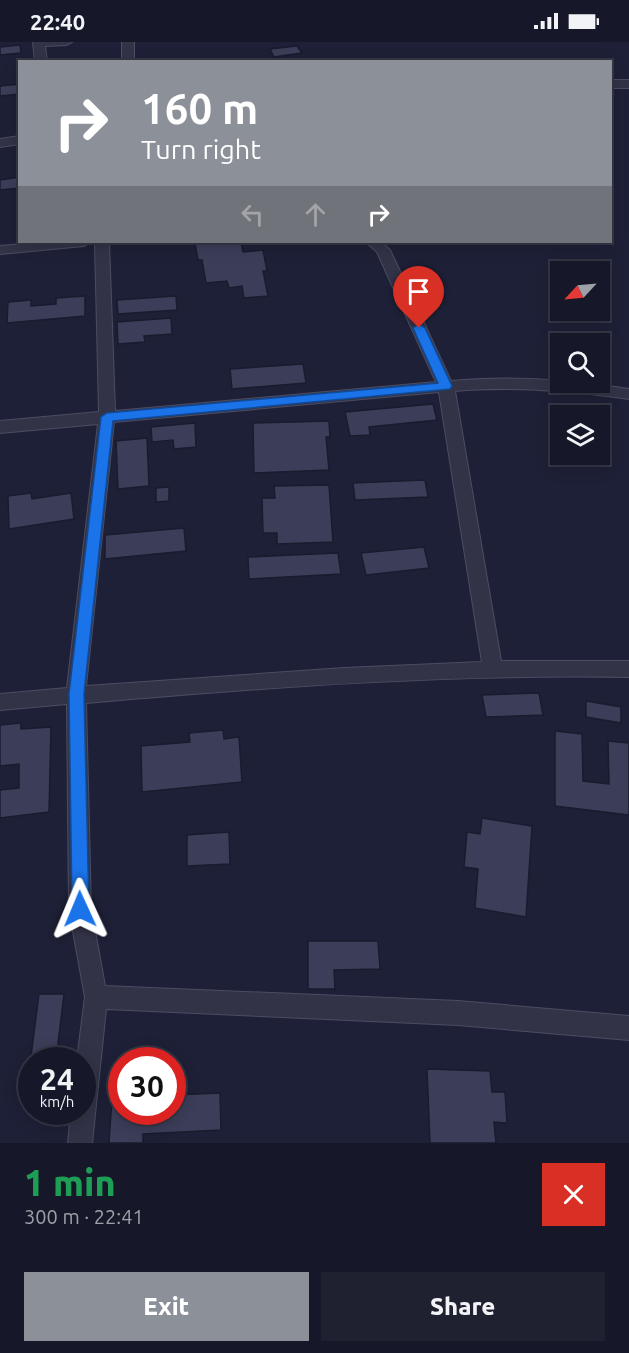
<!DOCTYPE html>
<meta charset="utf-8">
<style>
:root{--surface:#161829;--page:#1f2131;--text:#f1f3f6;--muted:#9ea0a8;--line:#353746;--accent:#8c9099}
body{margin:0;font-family:Ubuntu,sans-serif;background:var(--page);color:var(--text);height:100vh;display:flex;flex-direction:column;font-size:22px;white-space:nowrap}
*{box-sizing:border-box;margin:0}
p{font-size:20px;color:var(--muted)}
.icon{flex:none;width:33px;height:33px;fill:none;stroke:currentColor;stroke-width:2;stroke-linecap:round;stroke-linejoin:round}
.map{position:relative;height:1101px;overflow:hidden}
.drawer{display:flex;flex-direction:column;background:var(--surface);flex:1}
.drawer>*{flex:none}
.hud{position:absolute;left:18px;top:18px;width:594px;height:183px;border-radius:0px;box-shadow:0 3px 15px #0003,0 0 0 2px var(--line);background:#8c9099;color:#fff;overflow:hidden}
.needle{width:39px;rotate:244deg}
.controls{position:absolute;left:550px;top:219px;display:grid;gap:12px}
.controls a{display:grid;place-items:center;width:60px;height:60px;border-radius:0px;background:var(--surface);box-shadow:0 3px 15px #0003,0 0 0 2px var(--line);font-size:30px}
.speed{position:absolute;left:18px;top:1005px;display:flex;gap:12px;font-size:30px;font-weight:700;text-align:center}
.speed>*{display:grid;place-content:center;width:78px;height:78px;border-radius:50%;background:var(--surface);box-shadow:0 3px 15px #0003,0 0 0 2px var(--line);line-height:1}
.speed small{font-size:15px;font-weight:400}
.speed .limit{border:9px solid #d22;background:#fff;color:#111}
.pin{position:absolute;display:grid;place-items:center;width:51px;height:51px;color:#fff;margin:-62px -26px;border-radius:50% 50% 50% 0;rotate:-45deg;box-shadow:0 0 6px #0007}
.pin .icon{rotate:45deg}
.me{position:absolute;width:66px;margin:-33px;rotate:359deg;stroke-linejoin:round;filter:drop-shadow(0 0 4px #0008)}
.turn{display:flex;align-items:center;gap:21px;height:126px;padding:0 24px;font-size:27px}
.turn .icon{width:78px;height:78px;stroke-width:2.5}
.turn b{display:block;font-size:42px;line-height:51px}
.lanes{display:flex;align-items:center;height:57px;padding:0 24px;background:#0003;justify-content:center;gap:30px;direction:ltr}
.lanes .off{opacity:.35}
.round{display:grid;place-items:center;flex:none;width:63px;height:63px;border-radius:0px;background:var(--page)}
.head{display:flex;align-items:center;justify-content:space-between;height:102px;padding:0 24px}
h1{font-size:36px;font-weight:800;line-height:45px;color:#1e9e55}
.cta{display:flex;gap:12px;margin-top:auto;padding:12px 24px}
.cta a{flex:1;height:69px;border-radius:0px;background:var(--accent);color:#fff;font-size:24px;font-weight:800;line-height:69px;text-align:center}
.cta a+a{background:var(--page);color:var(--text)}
.status{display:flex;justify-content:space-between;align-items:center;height:42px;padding:0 30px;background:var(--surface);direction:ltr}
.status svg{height:16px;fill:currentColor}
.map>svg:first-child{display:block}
</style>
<div class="status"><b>22:40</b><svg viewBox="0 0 49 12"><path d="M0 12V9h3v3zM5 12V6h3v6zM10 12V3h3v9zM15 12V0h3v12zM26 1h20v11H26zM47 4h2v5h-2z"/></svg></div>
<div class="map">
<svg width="629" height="1101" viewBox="0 0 629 1101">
<rect width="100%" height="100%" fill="#1e2037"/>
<path fill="#3c3e59" stroke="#191b2e" stroke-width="1.5" d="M 20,3 L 21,11 L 0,13 L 0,5 Z
M 297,4 L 302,11 L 274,15 L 270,7 Z
M 20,42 L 20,52 L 0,54 L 0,44 Z
M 20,135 L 20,146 L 0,148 L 0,138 Z
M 222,200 L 241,200 L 243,210 L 263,208 L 267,229 L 263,229 L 268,254 L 244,256 L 242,244 L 229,246 L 227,239 L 206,241 L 202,218 L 198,218 L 195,202 Z
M 85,254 L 85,274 L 7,281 L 8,260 L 31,258 L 31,264 L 56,262 L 56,256 Z
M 176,254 L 177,268 L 118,272 L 117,258 Z
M 171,276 L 172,292 L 144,294 L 145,300 L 118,302 L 117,280 Z
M 303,322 L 306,341 L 232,347 L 230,327 Z
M 433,362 L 437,378 L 369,385 L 370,393 L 350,394 L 345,370 Z
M 329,379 L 330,395 L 326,395 L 329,428 L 254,431 L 253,381 Z
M 195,381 L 196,405 L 174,407 L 173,398 L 152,400 L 151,385 Z
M 147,396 L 149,444 L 118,447 L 116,399 Z
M 425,438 L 428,455 L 355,458 L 353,441 Z
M 329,443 L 333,500 L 277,502 L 277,491 L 263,491 L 262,456 L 275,456 L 274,444 Z
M 169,445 L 169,459 L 156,460 L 156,446 Z
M 31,451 L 32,457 L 71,451 L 74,477 L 9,487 L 8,454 Z
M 184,486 L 186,509 L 105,517 L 105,493 Z
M 424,505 L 429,526 L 366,533 L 361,511 Z
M 338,511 L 341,532 L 249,537 L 248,515 Z
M 539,651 L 543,673 L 486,675 L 482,653 Z
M 586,659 L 621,665 L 621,681 L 586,675 Z
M 21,681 L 21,687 L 51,685 L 49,770 L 0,776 L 0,748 L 19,746 L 19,722 L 0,724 L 0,683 Z
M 223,688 L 224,697 L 239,695 L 242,740 L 142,750 L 141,704 L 190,700 L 189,691 Z
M 555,689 L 582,692 L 583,739 L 609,742 L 608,699 L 629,701 L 629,773 L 555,764 Z
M 482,776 L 532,784 L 526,875 L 475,866 L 478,827 L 464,825 L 467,790 L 480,792 Z
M 229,790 L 230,822 L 187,824 L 187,793 Z
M 308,899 L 378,899 L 380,927 L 334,928 L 335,947 L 308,947 Z
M 39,952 L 64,952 L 56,1018 L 32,1018 L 32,1030 L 29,1030 Z
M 427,1027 L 490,1029 L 492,1050 L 505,1050 L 507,1081 L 494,1080 L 496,1101 L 430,1101 Z
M 220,1051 L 221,1088 L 143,1092 L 143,1101 L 109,1101 L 112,1056 L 122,1056 L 122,1070 L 172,1070 L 172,1053 Z"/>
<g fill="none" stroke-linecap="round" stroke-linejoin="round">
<g stroke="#4c4d63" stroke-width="2">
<path id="street" d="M 72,0 L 66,3 L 45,4 L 47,20 L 35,20 L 33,0 Z
M 122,0 L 134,0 L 134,20 L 122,20 Z
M 610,38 L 629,38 L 629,46 L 610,46 Z
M 20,94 L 20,102 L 0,105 L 0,97 Z
M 45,200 L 91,200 L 84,204 L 0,212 L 0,204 Z
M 95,200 L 109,200 L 115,369 L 436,340 L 377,210 L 366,200 L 381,200 L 390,208 L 451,339 C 511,333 571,338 629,347 L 629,357 C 572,349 512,344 455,349 L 501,619 L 629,619 L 629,635 C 448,632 267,645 86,661 L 91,867 L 105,944 L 458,959 L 629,974 L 629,998 L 458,983 L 106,967 L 92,1101 L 68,1101 L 71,1070 L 82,1070 L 82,1018 L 77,1018 L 85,955 L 69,867 L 67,662 L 0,668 L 0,652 L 67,646 L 98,382 L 0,391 L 0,379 L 99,370 ZM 439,350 L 482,620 L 344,626 L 86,644 L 114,380 Z"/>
</g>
<use href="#street" fill="#323347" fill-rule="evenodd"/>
</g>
<path fill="#1a73e8" stroke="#114b97" stroke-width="1.5" d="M 419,282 L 425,286 L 452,344 L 450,347 L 113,379 L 84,652 L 89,867 L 86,872 L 80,875 L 74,872 L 72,867 L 69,652 L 101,375 L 107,371 L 438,341 L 413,286 Z"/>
</svg>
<div class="controls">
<a><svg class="needle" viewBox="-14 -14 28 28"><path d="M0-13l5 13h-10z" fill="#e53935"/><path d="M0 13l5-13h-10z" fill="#9ea0a8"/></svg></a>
<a><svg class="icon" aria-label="search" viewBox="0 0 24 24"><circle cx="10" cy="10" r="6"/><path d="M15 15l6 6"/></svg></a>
<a><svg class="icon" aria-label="layers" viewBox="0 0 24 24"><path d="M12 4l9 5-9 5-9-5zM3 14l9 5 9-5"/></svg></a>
</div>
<div class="speed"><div>24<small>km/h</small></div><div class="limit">30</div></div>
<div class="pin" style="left:419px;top:286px;background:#d93025"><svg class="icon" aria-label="arrive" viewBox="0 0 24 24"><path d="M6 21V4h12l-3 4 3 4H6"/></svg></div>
<svg class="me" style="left:80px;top:867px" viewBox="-20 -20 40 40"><path d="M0-17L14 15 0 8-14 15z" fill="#1a73e8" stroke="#fff" stroke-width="4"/></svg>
<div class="hud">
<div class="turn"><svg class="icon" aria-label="right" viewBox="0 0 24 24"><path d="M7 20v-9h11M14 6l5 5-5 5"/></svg><div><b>160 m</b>Turn right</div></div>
<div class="lanes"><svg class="icon off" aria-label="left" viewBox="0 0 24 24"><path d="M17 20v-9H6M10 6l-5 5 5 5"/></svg><svg class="icon off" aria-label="ahead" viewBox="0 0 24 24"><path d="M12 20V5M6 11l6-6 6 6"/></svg><svg class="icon" aria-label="right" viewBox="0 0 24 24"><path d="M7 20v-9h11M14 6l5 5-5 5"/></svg></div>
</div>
</div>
<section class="drawer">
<div class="head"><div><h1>1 min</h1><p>300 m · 22:41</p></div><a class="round" style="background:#d93025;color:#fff"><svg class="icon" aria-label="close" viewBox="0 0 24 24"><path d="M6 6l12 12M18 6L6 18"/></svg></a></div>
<div class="cta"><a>Exit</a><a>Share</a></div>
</section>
